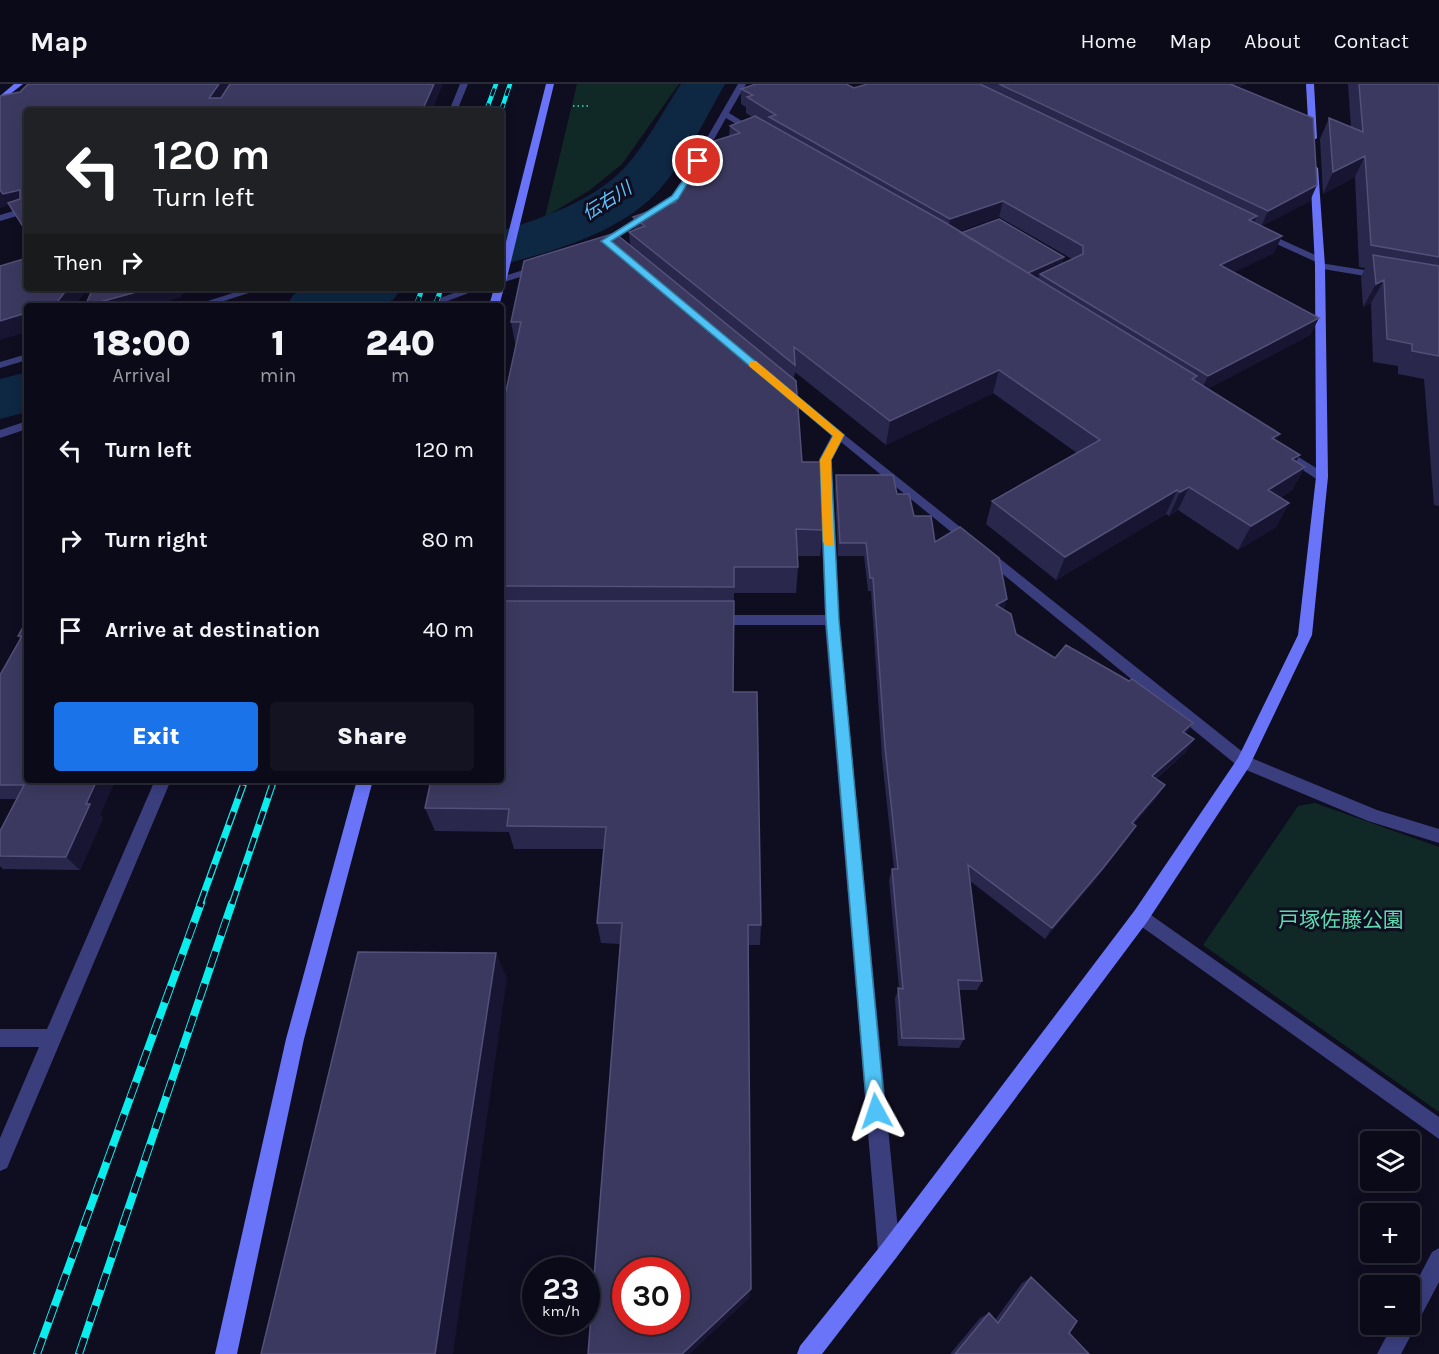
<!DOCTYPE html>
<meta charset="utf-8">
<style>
:root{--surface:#0b0a18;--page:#141321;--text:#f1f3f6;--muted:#9a9aa2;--line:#2b2b37;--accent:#1a73e8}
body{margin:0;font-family:Karla,"Noto Sans JP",sans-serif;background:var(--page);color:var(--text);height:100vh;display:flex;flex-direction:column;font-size:22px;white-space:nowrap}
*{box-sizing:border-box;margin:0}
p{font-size:20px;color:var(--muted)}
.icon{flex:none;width:33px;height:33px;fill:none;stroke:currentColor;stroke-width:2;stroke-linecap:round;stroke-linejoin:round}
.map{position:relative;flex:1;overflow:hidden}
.drawer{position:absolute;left:24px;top:219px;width:480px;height:480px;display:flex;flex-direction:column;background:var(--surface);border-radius:6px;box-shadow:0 3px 15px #0003,0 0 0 2px var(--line)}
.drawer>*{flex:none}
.hud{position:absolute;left:24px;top:24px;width:480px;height:183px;border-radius:6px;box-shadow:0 3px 15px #0003,0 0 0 2px var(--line);background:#202124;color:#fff;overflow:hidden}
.controls{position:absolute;left:1360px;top:1047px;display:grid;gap:12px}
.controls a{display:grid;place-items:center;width:60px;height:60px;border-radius:6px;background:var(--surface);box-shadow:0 3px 15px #0003,0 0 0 2px var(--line);font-size:30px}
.speed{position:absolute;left:522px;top:1173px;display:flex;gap:12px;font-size:30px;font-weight:700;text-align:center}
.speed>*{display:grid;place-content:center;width:78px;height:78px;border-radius:50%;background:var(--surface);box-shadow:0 3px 15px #0003,0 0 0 2px var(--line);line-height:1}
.speed small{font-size:15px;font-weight:400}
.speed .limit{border:9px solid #d22;background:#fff;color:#111}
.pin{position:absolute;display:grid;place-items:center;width:51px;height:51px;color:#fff;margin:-26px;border:3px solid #fff;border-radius:50%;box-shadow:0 2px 6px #0007}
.me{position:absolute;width:66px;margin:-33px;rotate:355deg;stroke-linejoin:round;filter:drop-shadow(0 0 4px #0008)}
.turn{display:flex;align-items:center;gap:21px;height:126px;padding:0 30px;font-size:27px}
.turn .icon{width:78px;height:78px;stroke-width:2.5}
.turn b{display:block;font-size:42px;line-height:51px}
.then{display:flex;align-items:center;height:57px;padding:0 30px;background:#0003;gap:12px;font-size:22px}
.eta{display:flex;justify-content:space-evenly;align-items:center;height:102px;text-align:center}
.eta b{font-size:36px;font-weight:800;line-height:42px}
.action{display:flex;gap:12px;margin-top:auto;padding:12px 30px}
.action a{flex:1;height:69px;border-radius:6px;background:var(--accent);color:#fff;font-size:24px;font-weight:800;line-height:69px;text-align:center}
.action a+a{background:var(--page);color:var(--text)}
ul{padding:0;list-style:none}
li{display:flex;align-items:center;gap:18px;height:90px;padding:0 30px}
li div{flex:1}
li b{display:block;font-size:22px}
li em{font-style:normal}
header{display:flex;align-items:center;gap:36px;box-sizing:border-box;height:84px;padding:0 30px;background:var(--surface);border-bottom:2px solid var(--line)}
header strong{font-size:28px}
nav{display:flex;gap:33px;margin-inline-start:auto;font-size:21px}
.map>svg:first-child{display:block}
</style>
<header>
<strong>Map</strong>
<nav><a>Home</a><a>Map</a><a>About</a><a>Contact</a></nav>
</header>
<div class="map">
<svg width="1439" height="1270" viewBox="0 0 1439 1270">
<rect width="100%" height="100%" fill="#0f0d20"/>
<path fill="#112926" d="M 577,0 L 679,0 L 622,80 L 590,106 L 545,133 Z
M 1315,719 L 1439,763 L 1439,1028 L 1203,861 L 1298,722 Z"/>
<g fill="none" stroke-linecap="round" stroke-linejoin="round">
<path fill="#0e2743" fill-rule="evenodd" d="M 681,0 L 725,0 C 705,35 687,74 660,105 C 622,148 555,167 501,181 L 501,147 C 545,133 596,116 627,81 C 648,57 663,27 681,0 Z
M 312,204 L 402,204 L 393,216 L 375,222 L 286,222 L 294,210 Z
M 27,288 L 27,328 L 0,335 L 0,295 Z"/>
<path stroke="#32ad99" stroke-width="2" stroke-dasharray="1.5 3" stroke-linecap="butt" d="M 573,22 L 589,22"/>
<path fill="#3a3e7d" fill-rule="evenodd" d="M 460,0 L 468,0 L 457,27 L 449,27 Z
M 738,0 L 746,0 L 729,29 L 760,48 L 753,50 L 726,34 L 700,80 L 694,80 L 693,78 Z
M 680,99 L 687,101 L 679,116 L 602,163 L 596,163 L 596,159 L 672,112 Z
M 27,123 L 27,129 L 0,137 L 0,131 Z
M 1260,146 L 1322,174 L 1324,176 L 1316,178 L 1257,151 L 1255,149 Z
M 1320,179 L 1383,189 L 1388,192 L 1383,195 L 1317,184 L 1317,180 Z
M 540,181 L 543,182 L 543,186 L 501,199 L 501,193 Z
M 249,204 L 265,204 L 208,222 L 192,222 Z
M 467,204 L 482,204 L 434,222 L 419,222 Z
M 27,270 L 27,276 L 0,284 L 0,278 Z
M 783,302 L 1249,673 L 1377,726 L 1439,745 L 1439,759 L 1368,737 L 1239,683 L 841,358 L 831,376 L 839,536 L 900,1167 L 896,1174 L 889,1178 L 882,1174 L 878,1167 L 825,541 L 715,541 L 708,536 L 715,531 L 825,531 L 819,376 L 832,351 L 779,307 L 777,305 Z
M 27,337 L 27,345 L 0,354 L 0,346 Z
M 1279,361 L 1326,390 L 1326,396 L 1318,396 L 1275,368 L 1275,362 Z
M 155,696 L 171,696 L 7,1084 L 0,1087 L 0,1054 L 39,963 L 0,963 L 0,945 L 47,945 Z
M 1141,824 L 1439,1033 L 1439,1055 L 1135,838 L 1132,832 L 1135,826 Z
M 1439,1164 L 1439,1198 L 1401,1270 L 1377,1270 L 1393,1240 L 1410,1240 L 1410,1210 L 1432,1168 Z"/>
<path fill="#6974f9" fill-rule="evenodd" d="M 14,0 L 23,0 L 0,18 L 0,12 Z
M 546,0 L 554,0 L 506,198 L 501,201 L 501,178 Z
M 1306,0 L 1314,0 L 1317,54 L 1313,57 L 1309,54 Z
M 1314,81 L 1318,84 L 1325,182 L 1328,393 L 1312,551 L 1249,683 L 1147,838 L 896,1174 L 822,1270 L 797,1270 L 800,1262 L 882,1160 L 1135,826 L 1238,674 L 1298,551 L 1316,393 L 1315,182 L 1310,84 Z
M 501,201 L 504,204 L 499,222 L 489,222 L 494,204 L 501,204 Z
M 357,696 L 373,696 L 304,955 L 237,1270 L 215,1270 L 286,955 Z"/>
<g stroke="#09eeed" stroke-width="4.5">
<path id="rail-far3" d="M 486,27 L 496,0
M 501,27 L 510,0
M 421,206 L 422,204
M 440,206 L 441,204"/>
</g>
<g stroke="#09eeed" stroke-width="5">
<path id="rail-far2" d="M 416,222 L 422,205
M 435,222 L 441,205"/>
</g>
<g stroke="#09eeed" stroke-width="7">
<path id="rail-far1" d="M 200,820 L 245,696
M 232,820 L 274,696"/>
</g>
<g stroke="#09eeed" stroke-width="8">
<path id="rail" d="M 37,1270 L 201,819
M 79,1270 L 232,819"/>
</g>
<use href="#rail-far3" stroke="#0f0d20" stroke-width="3" stroke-dasharray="8" stroke-linecap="butt"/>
<use href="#rail-far2" stroke="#0f0d20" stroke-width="4" stroke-dasharray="10" stroke-linecap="butt"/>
<use href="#rail-far1" stroke="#0f0d20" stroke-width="4.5" stroke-dasharray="14" stroke-linecap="butt"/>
<use href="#rail" stroke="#0f0d20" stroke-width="6" stroke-dasharray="17" stroke-linecap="butt"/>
</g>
<path fill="#2a274d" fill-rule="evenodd" d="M 867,0 L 1246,0 L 1238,3 L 1310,117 L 1262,142 L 1274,169 L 1234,188 L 1319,234 L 1310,251 L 1207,305 L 1276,357 L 1296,377 L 1305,383 L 1292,406 L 1280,414 L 1289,419 L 1276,443 L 1238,466 L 1178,426 L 1169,432 L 1166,430 L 1056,496 L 986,440 L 992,417 L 1077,369 L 993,309 L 886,361 L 795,288 L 794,295 L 802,378 L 823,446 L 820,472 L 798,472 L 798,483 L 796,509 L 734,509 L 733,608 L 761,841 L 760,861 L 749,861 L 749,1214 L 689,1270 L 588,1270 L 620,860 L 601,859 L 597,839 L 603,765 L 514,765 L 509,748 L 435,747 L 425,724 L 501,696 L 501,330 L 516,264 L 511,238 L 630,161 L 629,148 L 634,146 L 633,133 L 671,120 L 671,115 L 729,52 L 730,42 L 752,33 L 746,29 L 746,23 L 741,20 L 741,5 L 854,4 ZM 999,133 L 1072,175 L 1062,180 L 1064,173 L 961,149 L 959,147 Z
M 1348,0 L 1439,0 L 1439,422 L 1434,421 L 1424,295 L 1398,290 L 1398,282 L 1373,278 L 1371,219 L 1363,223 L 1361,193 L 1365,184 L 1359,183 L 1355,93 L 1323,110 L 1320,55 L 1329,34 L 1351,43 Z
M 836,391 L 897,410 L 935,458 L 1004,526 L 1016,550 L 1055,574 L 1193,639 L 1186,650 L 1194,655 L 1186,668 L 1156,695 L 1157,713 L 1134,740 L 1129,753 L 1096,795 L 1045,855 L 970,797 L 982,897 L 977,906 L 959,906 L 964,955 L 959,964 L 898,962 L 895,914 L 899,904 L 889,796 L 892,785 L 894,785 L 882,675 L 871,507 L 868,507 L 864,472 L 838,472 L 835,405 Z
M 27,536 L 100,731 L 103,734 L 80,786 L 3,785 L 0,782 L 0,747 L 17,715 L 0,715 L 0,591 L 20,555 L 18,552 Z
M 1031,1193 L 1069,1249 L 1089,1270 L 950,1270 L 980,1234 L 989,1229 L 995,1236 L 1022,1199 Z"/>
<path fill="#181533" d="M 219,0 L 233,0 L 216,27 L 209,14 Z
M 434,0 L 443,0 L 432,27 L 422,27 Z
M 1235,0 L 1246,0 L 1233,5 Z
M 1365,72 L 1355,93 L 1323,110 L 1333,88 Z
M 1317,101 L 1310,117 L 1261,143 L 1268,127 Z
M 0,106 L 9,121 L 0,124 Z
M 20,106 L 27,119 L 11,125 L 3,110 Z
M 1003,117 L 999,133 L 947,152 L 950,135 Z
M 1257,132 L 1250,149 L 1249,136 Z
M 1282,152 L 1274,169 L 1214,198 L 1220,181 Z
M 1064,173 L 1061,183 L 1040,190 L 1039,193 L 1024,199 L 1027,190 Z
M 1384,196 L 1371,219 L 1363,223 L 1376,200 Z
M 68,204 L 88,204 L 75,222 L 54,222 Z
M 151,204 L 188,204 L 190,208 L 181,211 L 182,213 L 151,222 L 88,222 Z
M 26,229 L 27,231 L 27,248 L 0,256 L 0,237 Z
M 1319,234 L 1310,251 L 1200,309 L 1208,292 Z
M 999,286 L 993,309 L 886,361 L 890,337 Z
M 1280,350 L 1267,373 L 1272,354 Z
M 1300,371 L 1286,394 L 1292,375 Z
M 1305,383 L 1292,406 L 1255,429 L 1268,406 Z
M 1189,403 L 1178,426 L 1169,432 L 1180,408 Z
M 1177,406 L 1166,430 L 1056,496 L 1065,473 Z
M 1289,419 L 1276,443 L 1238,466 L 1251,442 Z
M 1007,515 L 1003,528 L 996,521 Z
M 1193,639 L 1185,652 L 1183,648 Z
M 1194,655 L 1186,668 L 1145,704 L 1152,692 Z
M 97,696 L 116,696 L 100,731 L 103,734 L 80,786 L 66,773 L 86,720 Z
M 1165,701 L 1157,713 L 1125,750 L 1132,739 Z
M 1136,742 L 1129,753 L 1096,795 L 1045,855 L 1052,844 Z
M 496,869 L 507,894 L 453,1270 L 435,1270 Z
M 751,1205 L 749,1214 L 689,1270 L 682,1270 Z"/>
<path fill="#3c3960" stroke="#535079" stroke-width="1.5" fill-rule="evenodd" d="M 28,0 L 219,0 L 209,14 L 221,14 L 230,0 L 434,0 L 422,27 L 27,27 L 27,149 L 8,119 L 20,115 L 20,106 L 3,110 L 0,106 L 0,12 L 20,8 Z
M 756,0 L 846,0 L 854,4 L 867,0 L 980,0 L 1257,132 L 1249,136 L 1282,152 L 1220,181 L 1319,234 L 1208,292 L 1040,190 L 1083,170 L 1083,162 L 1003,117 L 950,135 L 769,33 L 776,31 L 747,13 L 753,11 L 741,5 Z
M 999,0 L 1230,0 L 1313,34 L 1317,101 L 1268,127 Z
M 1359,0 L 1439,0 L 1439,173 L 1371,161 L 1365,72 L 1333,88 L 1329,34 L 1363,48 Z
M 755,32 L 946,139 L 1197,292 L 1192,295 L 1280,350 L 1272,354 L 1300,371 L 1292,375 L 1305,383 L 1268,406 L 1289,419 L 1251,442 L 1189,403 L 1180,408 L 1177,406 L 1065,473 L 992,417 L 1100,356 L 999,286 L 890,337 L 794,263 L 795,281 L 629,148 L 645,142 L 633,133 L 676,118 L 671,115 L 708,59 L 740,49 L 730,42 Z
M 999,135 L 1064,173 L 1028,189 L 961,149 Z
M 615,149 L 796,297 L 802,378 L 821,378 L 823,446 L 796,445 L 798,483 L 734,483 L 734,503 L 501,502 L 501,330 L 521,238 L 511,238 L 524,177 Z
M 1373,171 L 1439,182 L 1439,272 L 1412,267 L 1412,260 L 1387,255 L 1384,196 L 1376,200 Z
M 27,174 L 27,204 L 68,204 L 54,222 L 27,222 L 27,231 L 26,229 L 0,237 L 0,182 Z
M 93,204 L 151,204 L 85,222 Z
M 27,382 L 27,392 L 23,392 Z
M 836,391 L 893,391 L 897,410 L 909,410 L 914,432 L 931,432 L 935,458 L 960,443 L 999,474 L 1007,515 L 996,521 L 1011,530 L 1016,550 L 1055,574 L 1066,561 L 1129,597 L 1132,595 L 1193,639 L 1183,648 L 1194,655 L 1152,692 L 1165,701 L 1132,739 L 1136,742 L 1103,784 L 1052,844 L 968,781 L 982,897 L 958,896 L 964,955 L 902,954 L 898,904 L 903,905 L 892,785 L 898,785 L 885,663 L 873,494 L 870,494 L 866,459 L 840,459 Z
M 501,517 L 734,517 L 733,608 L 757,608 L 761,841 L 748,841 L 751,1205 L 682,1270 L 588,1270 L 622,839 L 597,839 L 606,743 L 507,742 L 509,725 L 425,724 L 431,696 L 501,696 ZM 626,1186 L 676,1186 L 676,1238 L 626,1238 Z
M 27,536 L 27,696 L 97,696 L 86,720 L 90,720 L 66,773 L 0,772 L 0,747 L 24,701 L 0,701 L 0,591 L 22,552 L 18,552 Z
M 358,868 L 496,869 L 435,1270 L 261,1270 Z
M 1031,1193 L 1077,1237 L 1069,1249 L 1089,1270 L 955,1270 L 989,1229 L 998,1239 Z"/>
<path fill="#4fc3f7" stroke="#337fa1" stroke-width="1.5" d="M 698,75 L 701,77 L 678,115 L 611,157 L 844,351 L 831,376 L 839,536 L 885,1027 L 883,1033 L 876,1036 L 870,1033 L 867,1027 L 826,536 L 820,376 L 833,352 L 601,157 L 672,112 Z"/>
<path fill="#f59e0b" d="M 749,277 L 756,277 L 844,351 L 831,376 L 833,461 L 825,461 L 823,458 L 820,376 L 833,352 L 749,282 Z"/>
<g text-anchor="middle" stroke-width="6" stroke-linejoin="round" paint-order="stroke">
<g font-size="18" font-style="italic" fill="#60c2f9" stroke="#0f0d20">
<text transform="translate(607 117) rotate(-32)" y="6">伝右川</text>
</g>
<g font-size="21" fill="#5ddaae" stroke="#0f0d20">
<text x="1341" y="843">戸塚佐藤公園</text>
</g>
</g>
</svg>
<div class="controls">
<a><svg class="icon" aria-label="layers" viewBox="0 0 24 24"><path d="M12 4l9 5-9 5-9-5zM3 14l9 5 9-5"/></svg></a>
<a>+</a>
<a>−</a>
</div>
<div class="speed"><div>23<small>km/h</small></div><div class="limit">30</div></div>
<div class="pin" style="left:698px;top:77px;background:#d93025"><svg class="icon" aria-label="arrive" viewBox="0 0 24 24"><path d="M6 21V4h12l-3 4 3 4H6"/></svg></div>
<svg class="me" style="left:876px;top:1027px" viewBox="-20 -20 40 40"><path d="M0-17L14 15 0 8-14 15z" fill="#4fc3f7" stroke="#fff" stroke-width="4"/></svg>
<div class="hud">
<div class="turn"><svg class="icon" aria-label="left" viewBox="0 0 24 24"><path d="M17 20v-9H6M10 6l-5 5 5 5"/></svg><div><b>120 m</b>Turn left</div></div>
<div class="then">Then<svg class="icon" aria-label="right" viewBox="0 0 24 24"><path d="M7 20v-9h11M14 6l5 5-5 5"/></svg></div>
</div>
<section class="drawer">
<div class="eta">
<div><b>18:00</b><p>Arrival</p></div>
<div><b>1</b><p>min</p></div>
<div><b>240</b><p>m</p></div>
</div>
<ul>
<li><svg class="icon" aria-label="left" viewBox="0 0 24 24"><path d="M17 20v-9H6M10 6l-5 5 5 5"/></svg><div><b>Turn left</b></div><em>120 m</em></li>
<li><svg class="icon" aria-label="right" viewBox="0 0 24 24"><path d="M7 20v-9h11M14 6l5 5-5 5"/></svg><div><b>Turn right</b></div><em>80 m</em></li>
<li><svg class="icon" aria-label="arrive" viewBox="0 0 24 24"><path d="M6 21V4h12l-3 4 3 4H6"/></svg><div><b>Arrive at destination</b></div><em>40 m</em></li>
</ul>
<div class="action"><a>Exit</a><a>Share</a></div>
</section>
</div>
